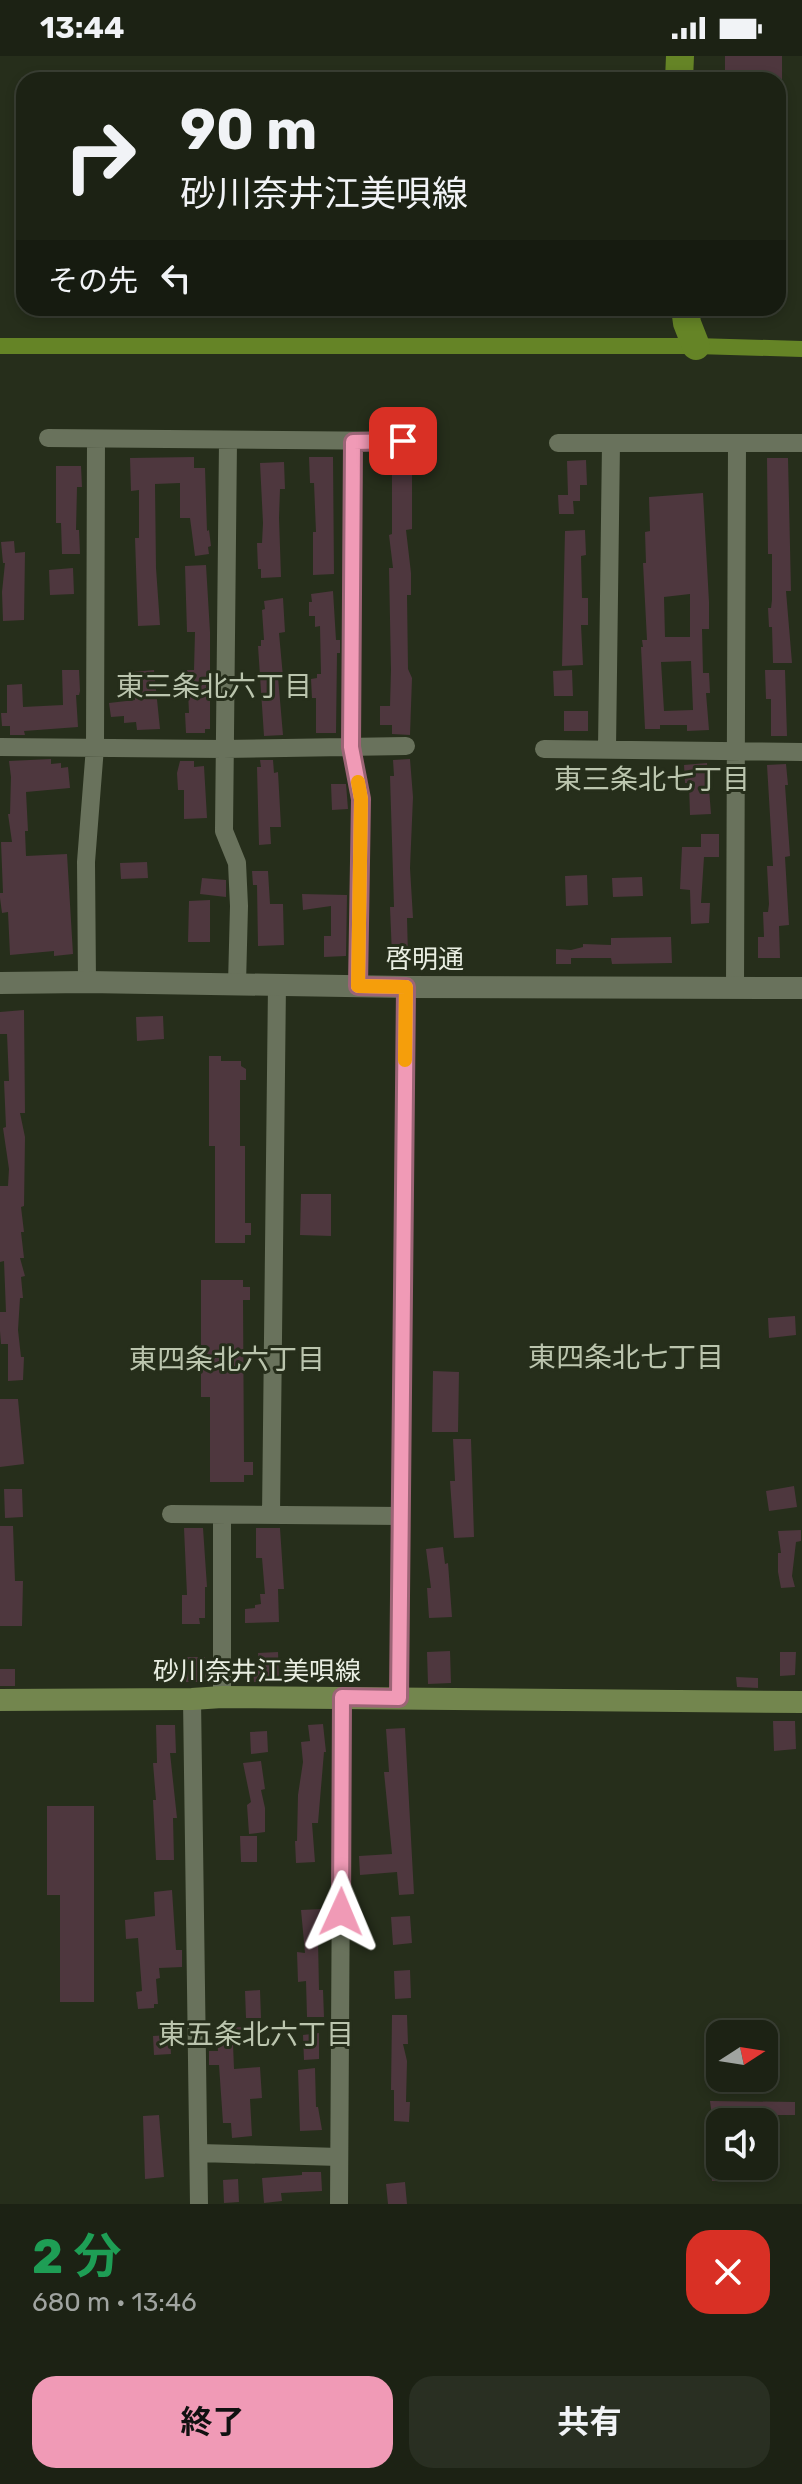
<!DOCTYPE html>
<html lang="ja">
<meta charset="utf-8">
<style>
:root{--surface:#1c2214;--page:#292f22;--text:#f1f3f6;--muted:#a0a4a0;--line:#3a3f34;--accent:#f09ab6}
body{margin:0;font-family:Rubik,"Noto Sans JP",sans-serif;background:var(--page);color:var(--text);height:100vh;display:flex;flex-direction:column;font-size:30px;white-space:nowrap}
*{box-sizing:border-box;margin:0}
p{font-size:26px;color:var(--muted)}
.icon{flex:none;width:44px;height:44px;fill:none;stroke:currentColor;stroke-width:2;stroke-linecap:round;stroke-linejoin:round}
.map{position:relative;height:2148px;overflow:hidden}
.panel{display:flex;flex-direction:column;background:var(--surface);flex:1}
.panel>*{flex:none}
.hud{position:absolute;left:16px;top:16px;width:770px;height:244px;border-radius:24px;box-shadow:0 4px 12px #0003,0 0 0 2px var(--line);background:#1c2214;color:var(--text);overflow:hidden}
.needle{width:52px;rotate:78deg}
.buttons{position:absolute;left:706px;top:1964px;display:grid;gap:16px}
.buttons a{display:grid;place-items:center;width:72px;height:72px;border-radius:16px;background:var(--surface);box-shadow:0 4px 12px #0003,0 0 0 2px var(--line);font-size:40px}
.pin{position:absolute;display:grid;place-items:center;width:68px;height:68px;color:#fff;margin:-34px;border-radius:16px;box-shadow:0 4px 12px #0006}
.me{position:absolute;width:88px;margin:-44px;rotate:1deg;stroke-linejoin:round;filter:drop-shadow(0 0 6px #0008)}
.turn{display:flex;align-items:center;gap:28px;height:168px;padding:0 32px;font-size:36px}
.turn .icon{width:104px;height:104px;stroke-width:2.5}
.turn b{display:block;font-size:56px;line-height:68px}
.then{display:flex;align-items:center;height:76px;padding:0 32px;background:#0003;gap:16px;font-size:30px}
.round{display:grid;place-items:center;flex:none;width:84px;height:84px;border-radius:24px;background:var(--page)}
.head{display:flex;align-items:center;justify-content:space-between;height:136px;padding:0 32px}
h1{font-size:48px;font-weight:700;line-height:60px;color:#1e9e55}
.action{display:flex;gap:16px;margin-top:auto;padding:16px 32px}
.action a{flex:1;height:92px;border-radius:24px;background:var(--accent);color:#111;font-size:32px;font-weight:700;line-height:92px;text-align:center}
.action a+a{background:var(--page);color:var(--text)}
.status{display:flex;justify-content:space-between;align-items:center;height:56px;padding:0 40px;background:var(--surface);direction:ltr}
.status svg{height:22px;fill:currentColor}
.map>svg:first-child{display:block}
</style>
<div class="status"><b>13:44</b><svg viewBox="0 0 49 12"><path d="M0 12V9h3v3zM5 12V6h3v6zM10 12V3h3v9zM15 12V0h3v12zM26 1h20v11H26zM47 4h2v5h-2z"/></svg></div>
<div class="map">
<svg width="802" height="2148" viewBox="0 0 802 2148">
<rect width="100%" height="100%" fill="#262e1b"/>
<g fill="none" stroke-linecap="round" stroke-linejoin="round">
<path stroke="#658426" stroke-width="16" d="M 0,290 L 696,290 L 802,293"/>
<path stroke="#658426" stroke-width="28" d="M 679,24 L 680,0
M 685,252 L 687,267 L 696,290"/>
</g>
<path fill="#4e373e" fill-rule="evenodd" d="M 725,0 L 782,0 L 782,24 L 725,24 Z
M 194,401 L 194,412 L 205,412 L 207,475 L 209,474 L 211,490 L 208,491 L 209,498 L 195,500 L 190,462 L 180,462 L 180,427 L 155,428 L 156,512 L 160,569 L 138,570 L 135,482 L 139,482 L 139,434 L 131,435 L 130,402 Z
M 309,401 L 333,401 L 334,518 L 313,519 L 313,476 L 316,476 L 314,427 L 310,427 Z
M 392,401 L 412,401 L 412,473 L 406,474 L 411,517 L 411,539 L 407,539 L 408,613 L 412,622 L 410,679 L 392,678 L 392,669 L 380,669 L 380,650 L 390,650 L 391,614 L 389,512 L 393,512 L 389,479 L 392,478 Z
M 767,402 L 788,402 L 791,535 L 786,535 L 792,607 L 773,607 L 772,571 L 769,571 L 768,552 L 771,552 L 772,544 L 772,498 L 768,498 Z
M 586,404 L 587,429 L 580,429 L 580,445 L 573,445 L 574,458 L 559,458 L 558,439 L 568,439 L 567,405 Z
M 284,406 L 285,433 L 280,433 L 279,462 L 281,521 L 261,522 L 261,513 L 258,513 L 257,487 L 262,487 L 263,467 L 260,407 Z
M 56,410 L 81,410 L 82,431 L 77,431 L 76,474 L 79,474 L 80,498 L 62,498 L 61,467 L 56,467 Z
M 703,437 L 709,546 L 709,573 L 702,573 L 703,617 L 709,617 L 710,637 L 706,637 L 709,674 L 687,675 L 687,669 L 660,669 L 660,673 L 645,673 L 641,591 L 643,591 L 642,584 L 647,584 L 643,507 L 646,507 L 645,476 L 650,475 L 649,441 ZM 690,538 L 690,581 L 665,581 L 664,541 ZM 691,605 L 693,654 L 664,655 L 661,606 Z
M 585,474 L 586,499 L 581,500 L 582,542 L 588,542 L 588,569 L 581,569 L 583,609 L 562,610 L 565,475 Z
M 14,485 L 15,497 L 25,496 L 24,564 L 3,565 L 2,536 L 5,507 L 3,507 L 1,486 Z
M 206,509 L 210,576 L 210,673 L 205,673 L 205,677 L 186,677 L 185,657 L 189,657 L 187,614 L 194,614 L 195,576 L 187,576 L 185,510 Z
M 73,512 L 74,538 L 50,539 L 49,514 Z
M 333,535 L 336,584 L 340,584 L 340,597 L 337,597 L 336,677 L 316,677 L 316,642 L 312,642 L 311,623 L 317,622 L 317,618 L 321,618 L 320,570 L 315,571 L 315,560 L 309,560 L 309,546 L 312,546 L 311,538 Z
M 283,542 L 285,576 L 279,577 L 283,621 L 278,621 L 283,679 L 264,680 L 258,590 L 261,590 L 261,584 L 264,584 L 262,554 L 265,553 L 264,545 Z
M 62,614 L 79,614 L 80,635 L 79,639 L 76,639 L 78,671 L 24,675 L 25,679 L 10,679 L 10,670 L 2,670 L 1,657 L 7,657 L 7,629 L 22,628 L 23,651 L 63,649 Z
M 154,614 L 160,673 L 137,674 L 136,666 L 124,667 L 124,660 L 111,661 L 109,647 L 135,644 L 133,616 Z
M 572,614 L 573,640 L 554,640 L 553,615 Z
M 765,614 L 785,614 L 787,680 L 771,680 L 771,643 L 766,643 Z
M 564,655 L 588,655 L 588,675 L 564,675 Z
M 51,703 L 51,708 L 61,707 L 61,712 L 68,711 L 70,732 L 26,736 L 28,775 L 25,775 L 26,800 L 67,798 L 73,898 L 54,900 L 54,895 L 10,899 L 8,856 L 2,857 L 0,842 L 0,837 L 3,837 L 1,786 L 12,786 L 8,758 L 10,758 L 11,721 L 9,705 Z
M 410,703 L 413,741 L 410,812 L 413,862 L 407,862 L 408,900 L 392,900 L 390,851 L 394,851 L 390,720 L 394,720 L 393,704 Z
M 260,704 L 273,704 L 274,717 L 278,716 L 281,771 L 270,771 L 271,788 L 259,789 L 257,711 L 261,711 Z
M 180,705 L 194,705 L 194,711 L 204,710 L 207,762 L 184,763 L 184,734 L 178,734 L 177,717 Z
M 707,707 L 711,758 L 690,759 L 689,727 L 685,727 L 684,709 Z
M 786,708 L 788,729 L 785,729 L 790,800 L 785,801 L 789,869 L 779,870 L 780,902 L 758,902 L 758,881 L 764,881 L 763,856 L 768,856 L 769,848 L 767,810 L 773,810 L 767,709 Z
M 331,728 L 346,728 L 348,753 L 332,754 Z
M 701,778 L 719,778 L 719,801 L 704,801 L 701,847 L 710,847 L 709,867 L 691,868 L 690,834 L 680,833 L 682,791 L 701,791 Z
M 147,806 L 148,822 L 121,823 L 120,807 Z
M 252,815 L 268,815 L 270,848 L 283,848 L 284,889 L 258,890 L 257,829 L 253,829 Z
M 587,819 L 588,849 L 566,850 L 565,820 Z
M 642,821 L 643,840 L 613,841 L 612,822 Z
M 202,822 L 226,824 L 226,841 L 200,838 Z
M 302,838 L 347,839 L 346,900 L 324,901 L 324,880 L 331,880 L 331,850 L 303,854 Z
M 210,844 L 210,886 L 188,886 L 189,845 Z
M 671,881 L 672,907 L 612,908 L 611,902 L 571,902 L 571,908 L 556,908 L 556,893 L 571,894 L 583,891 L 583,888 L 611,889 L 611,882 Z
M 24,954 L 25,1057 L 20,1057 L 25,1081 L 24,1150 L 21,1151 L 24,1176 L 21,1176 L 24,1202 L 20,1202 L 25,1220 L 21,1221 L 23,1242 L 20,1242 L 18,1274 L 21,1301 L 24,1301 L 23,1324 L 8,1325 L 8,1288 L 1,1288 L 0,1275 L 0,1256 L 6,1256 L 4,1205 L 0,1206 L 0,1130 L 8,1130 L 9,1113 L 3,1072 L 6,1071 L 4,1025 L 9,1025 L 7,978 L 0,978 L 0,956 Z
M 163,960 L 164,983 L 137,985 L 136,961 Z
M 209,1000 L 221,1000 L 221,1005 L 241,1005 L 241,1010 L 246,1013 L 246,1024 L 240,1024 L 240,1090 L 245,1090 L 245,1167 L 251,1167 L 251,1179 L 245,1179 L 245,1187 L 215,1187 L 215,1090 L 209,1090 Z
M 301,1138 L 331,1138 L 331,1180 L 300,1179 Z
M 201,1224 L 243,1224 L 243,1231 L 250,1231 L 250,1244 L 243,1244 L 244,1406 L 253,1406 L 253,1419 L 244,1419 L 244,1426 L 210,1426 L 210,1341 L 201,1341 Z
M 795,1260 L 796,1279 L 769,1282 L 768,1262 Z
M 433,1315 L 459,1316 L 458,1376 L 432,1376 Z
M 0,1343 L 18,1343 L 24,1408 L 0,1411 Z
M 453,1383 L 471,1383 L 474,1481 L 454,1482 L 450,1425 L 455,1425 Z
M 794,1430 L 797,1451 L 769,1455 L 766,1435 Z
M 4,1433 L 22,1433 L 23,1461 L 5,1462 Z
M 0,1470 L 13,1470 L 15,1525 L 23,1525 L 22,1570 L 0,1570 Z
M 184,1472 L 203,1472 L 207,1531 L 205,1531 L 205,1562 L 199,1562 L 200,1568 L 182,1568 L 182,1539 L 187,1539 Z
M 256,1472 L 280,1472 L 284,1533 L 278,1533 L 279,1566 L 245,1567 L 245,1553 L 255,1552 L 255,1549 L 261,1548 L 260,1538 L 265,1538 L 262,1502 L 256,1502 Z
M 801,1474 L 801,1485 L 796,1486 L 792,1520 L 795,1531 L 781,1532 L 778,1516 L 778,1497 L 781,1497 L 778,1475 Z
M 443,1491 L 445,1508 L 448,1507 L 452,1561 L 429,1562 L 427,1532 L 431,1532 L 426,1493 Z
M 450,1595 L 451,1627 L 428,1628 L 427,1596 Z
M 278,1596 L 279,1625 L 254,1626 L 253,1613 L 259,1612 L 258,1597 Z
M 780,1596 L 796,1596 L 795,1619 L 780,1620 Z
M 186,1601 L 205,1601 L 206,1626 L 186,1626 Z
M 0,1613 L 15,1613 L 15,1630 L 0,1630 Z
M 736,1621 L 758,1622 L 758,1632 L 737,1631 Z
M 773,1665 L 795,1665 L 796,1693 L 774,1695 Z
M 323,1668 L 326,1696 L 324,1696 L 318,1767 L 312,1767 L 315,1806 L 296,1807 L 295,1785 L 297,1785 L 298,1739 L 303,1706 L 301,1686 L 310,1685 L 308,1669 Z
M 156,1669 L 175,1669 L 176,1697 L 170,1697 L 177,1762 L 173,1762 L 174,1804 L 156,1804 L 153,1744 L 156,1744 L 153,1707 L 157,1707 Z
M 405,1672 L 414,1838 L 399,1839 L 397,1816 L 360,1819 L 359,1800 L 392,1798 L 384,1716 L 389,1716 L 386,1673 Z
M 267,1675 L 268,1696 L 251,1698 L 250,1676 Z
M 261,1705 L 265,1733 L 261,1734 L 265,1752 L 265,1776 L 249,1778 L 247,1749 L 251,1746 L 243,1707 Z
M 47,1750 L 94,1750 L 94,1946 L 60,1946 L 60,1839 L 47,1839 Z
M 240,1780 L 257,1780 L 257,1806 L 241,1806 Z
M 172,1834 L 176,1894 L 182,1894 L 182,1911 L 159,1912 L 160,1922 L 156,1923 L 158,1948 L 154,1948 L 154,1952 L 138,1953 L 136,1936 L 142,1935 L 138,1882 L 126,1883 L 125,1864 L 155,1860 L 154,1836 Z
M 322,1853 L 324,1883 L 318,1883 L 319,1934 L 323,1934 L 324,1961 L 307,1961 L 306,1925 L 298,1926 L 297,1896 L 305,1897 L 301,1854 Z
M 410,1860 L 412,1887 L 393,1889 L 391,1861 Z
M 410,1914 L 411,1942 L 395,1943 L 394,1915 Z
M 260,1934 L 261,1962 L 246,1962 L 245,1935 Z
M 392,1959 L 407,1959 L 408,1988 L 403,1988 L 407,2005 L 406,2046 L 410,2046 L 409,2066 L 394,2065 L 394,2034 L 391,2034 Z
M 242,1971 L 243,1987 L 233,1988 L 234,2013 L 260,2011 L 262,2042 L 250,2043 L 252,2080 L 232,2082 L 231,2067 L 223,2067 L 219,2009 L 209,2009 L 209,1995 L 218,1995 L 216,1972 Z
M 319,1977 L 319,2003 L 304,2004 L 303,1979 Z
M 170,1979 L 171,1998 L 154,1999 L 153,1980 Z
M 315,2012 L 316,2051 L 318,2051 L 322,2074 L 300,2075 L 298,2014 Z
M 710,2045 L 795,2046 L 795,2059 L 778,2059 L 780,2091 L 764,2092 L 764,2059 L 712,2060 Z
M 159,2059 L 164,2121 L 145,2123 L 143,2060 Z
M 711,2111 L 761,2112 L 763,2124 L 712,2125 Z
M 302,2116 L 321,2116 L 322,2135 L 281,2137 L 282,2145 L 264,2147 L 262,2122 L 302,2119 Z
M 238,2123 L 239,2146 L 224,2147 L 223,2124 Z
M 405,2126 L 407,2148 L 388,2148 L 386,2128 Z"/>
<g fill="none" stroke-linecap="round" stroke-linejoin="round">
<path stroke="#69725c" stroke-width="18" d="M 48,382 L 403,385
M 228,385 L 224,775 L 237,807 L 239,850 L 237,928
M 353,386 L 351,691 L 361,743 L 358,930
M 558,387 L 802,387
M 0,691 L 223,693 L 406,690
M 544,693 L 802,696
M 607,693 L 611,387
M 87,926 L 86,806 L 95,691 L 96,383
M 735,930 L 737,387
M 171,1458 L 401,1460
M 271,1459 L 277,928
M 222,1641 L 222,1459
M 399,1642 L 406,931
M 192,1643 L 199,2148
M 199,2097 L 339,2101
M 339,2148 L 342,1641"/>
<path stroke="#69725c" stroke-width="22" d="M 0,927 L 87,926 L 406,931 L 802,932"/>
<path stroke="#73864e" stroke-width="22" d="M 0,1644 L 192,1643 L 222,1641 L 802,1646"/>
</g>
<g fill="none" stroke-linecap="round" stroke-linejoin="round">
<g stroke="#9c6476" stroke-width="20">
<path id="route" d="M 341,1856 L 342,1641 L 399,1642 L 406,931 L 358,930 L 361,743 L 351,691 L 353,386 L 403,385"/>
</g>
<use href="#route" stroke="#f09ab6" stroke-width="14"/>
<path stroke="#f59e0b" stroke-width="14" d="M 358,726 L 361,743 L 358,930 L 406,931 L 405,1004"/>
</g>
<g text-anchor="middle" stroke-width="6" stroke-linejoin="round" paint-order="stroke">
<g font-size="26" fill="#e9eee2" stroke="#262e1b">
<text x="425" y="912">啓明通</text>
<text x="257" y="1624">砂川奈井江美唄線</text>
</g>
<g font-size="28" fill="#bbc5ae" stroke="#262e1b">
<text x="214" y="640">東三条北六丁目</text>
<text x="652" y="733">東三条北七丁目</text>
<text x="626" y="1311">東四条北七丁目</text>
<text x="227" y="1313">東四条北六丁目</text>
<text x="256" y="1988">東五条北六丁目</text>
</g>
</g>
</svg>
<div class="buttons">
<a><svg class="needle" viewBox="-14 -14 28 28"><path d="M0-13l5 13h-10z" fill="#e53935"/><path d="M0 13l5-13h-10z" fill="#a0a4a0"/></svg></a>
<a><svg class="icon" aria-label="sound" viewBox="0 0 24 24"><path d="M4 9h4l5-4v14l-5-4H4zM17 9q2 3 0 6"/></svg></a>
</div>
<div class="pin" style="left:403px;top:385px;background:#d93025"><svg class="icon" aria-label="arrive" viewBox="0 0 24 24"><path d="M6 21V4h12l-3 4 3 4H6"/></svg></div>
<svg class="me" style="left:341px;top:1856px" viewBox="-20 -20 40 40"><path d="M0-17L14 15 0 8-14 15z" fill="#f09ab6" stroke="#fff" stroke-width="4"/></svg>
<div class="hud">
<div class="turn"><svg class="icon" aria-label="right" viewBox="0 0 24 24"><path d="M7 20v-9h11M14 6l5 5-5 5"/></svg><div><b>90 m</b>砂川奈井江美唄線</div></div>
<div class="then">その先<svg class="icon" aria-label="left" viewBox="0 0 24 24"><path d="M17 20v-9H6M10 6l-5 5 5 5"/></svg></div>
</div>
</div>
<section class="panel">
<div class="head"><div><h1>2 分</h1><p>680 m · 13:46</p></div><a class="round" style="background:#d93025;color:#fff"><svg class="icon" aria-label="close" viewBox="0 0 24 24"><path d="M6 6l12 12M18 6L6 18"/></svg></a></div>
<div class="action"><a>終了</a><a>共有</a></div>
</section>
